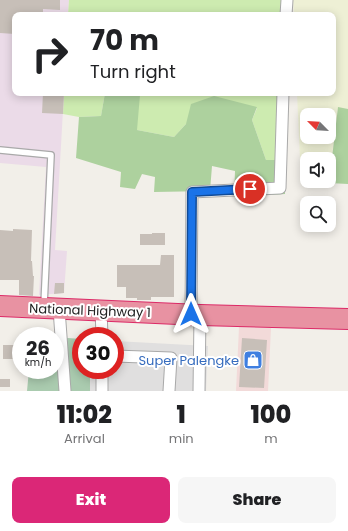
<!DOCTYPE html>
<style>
:root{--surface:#fff;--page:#f6f6f6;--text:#202124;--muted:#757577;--accent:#db2777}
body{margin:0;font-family:Poppins,sans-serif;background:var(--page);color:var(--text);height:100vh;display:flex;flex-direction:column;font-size:15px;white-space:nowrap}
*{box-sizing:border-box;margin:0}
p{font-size:13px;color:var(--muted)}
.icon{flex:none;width:22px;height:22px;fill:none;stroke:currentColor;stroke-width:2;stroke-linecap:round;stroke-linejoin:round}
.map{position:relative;height:391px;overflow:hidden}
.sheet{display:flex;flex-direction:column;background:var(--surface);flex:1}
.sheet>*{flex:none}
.banner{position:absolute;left:12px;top:12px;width:324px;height:84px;border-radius:8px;box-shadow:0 2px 10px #0003;background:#fff;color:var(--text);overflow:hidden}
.needle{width:26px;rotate:294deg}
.buttons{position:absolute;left:300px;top:108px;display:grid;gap:8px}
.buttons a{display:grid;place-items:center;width:36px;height:36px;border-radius:8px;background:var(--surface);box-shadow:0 2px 10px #0003;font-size:20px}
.speed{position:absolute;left:12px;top:327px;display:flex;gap:8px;font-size:20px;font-weight:700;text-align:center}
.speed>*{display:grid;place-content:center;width:52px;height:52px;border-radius:50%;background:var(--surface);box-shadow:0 2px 10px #0003;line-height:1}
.speed small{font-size:10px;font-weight:400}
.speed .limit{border:6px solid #d22;background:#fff;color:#111}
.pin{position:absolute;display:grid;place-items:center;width:34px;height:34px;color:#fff;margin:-17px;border:2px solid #fff;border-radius:50%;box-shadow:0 1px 4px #0007}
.me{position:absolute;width:44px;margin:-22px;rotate:0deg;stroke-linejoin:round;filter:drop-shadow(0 0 3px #0008)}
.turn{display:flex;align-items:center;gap:14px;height:84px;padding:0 12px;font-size:18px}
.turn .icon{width:52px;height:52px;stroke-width:2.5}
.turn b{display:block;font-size:28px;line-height:34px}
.eta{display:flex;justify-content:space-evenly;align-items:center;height:68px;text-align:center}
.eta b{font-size:24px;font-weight:800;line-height:28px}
.button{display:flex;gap:8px;margin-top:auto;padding:8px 12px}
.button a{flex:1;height:46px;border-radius:8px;background:var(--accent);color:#fff;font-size:16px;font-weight:800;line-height:46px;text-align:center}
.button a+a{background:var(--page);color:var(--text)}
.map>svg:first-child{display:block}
</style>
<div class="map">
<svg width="348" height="391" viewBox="0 0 348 391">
<rect width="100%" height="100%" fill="#f2efe9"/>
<path fill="#e0dfdf" d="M 115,341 L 208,346 L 206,391 L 90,391 L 90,370 L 115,370 Z"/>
<path fill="#f2dad9" d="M 239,327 L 271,328 L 268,391 L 236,391 Z"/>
<path fill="#ebdbe8" d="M 0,0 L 69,0 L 68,15 L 15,15 L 15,93 L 64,93 L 55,250 L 67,251 L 64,293 L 39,295 L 46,167 L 0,163 Z"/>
<path fill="#eef0d5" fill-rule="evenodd" d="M 293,0 L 348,0 L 348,109 L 338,108 L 329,180 L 329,159 L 307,159 L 307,181 L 329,181 L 329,183 L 301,181 L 297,93 L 333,93 L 333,15 L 294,15 ZM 307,115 L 329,115 L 329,137 L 307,137 Z"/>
<path fill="#cdebb0" d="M 69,0 L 289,0 L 288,15 L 68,15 Z
M 64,93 L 105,93 L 101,116 L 79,117 L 63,114 Z
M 119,93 L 286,93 L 285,160 L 266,160 L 252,120 L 257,108 L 186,124 L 174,137 L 137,130 Z"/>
<path fill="#add19e" d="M 105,93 L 140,95 L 137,130 L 174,137 L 186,124 L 191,104 L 214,96 L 257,107 L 252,120 L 266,160 L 285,160 L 285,194 L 234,197 L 235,171 L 212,166 L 210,191 L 154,192 L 155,177 L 142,174 L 135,189 L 120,187 L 121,172 L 76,158 L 79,117 L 101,116 Z
M 338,107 L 348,109 L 348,184 L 329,183 Z"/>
<path fill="#aacbaf" d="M 55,337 L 81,339 L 81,370 L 90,370 L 90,391 L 27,391 L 29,370 L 55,370 Z"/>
<path fill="#c7bfb8" d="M 0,0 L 60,0 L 60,10 L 43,9 L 43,15 L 15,15 L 15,34 L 0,33 Z
M 43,93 L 64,93 L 63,114 L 42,113 Z
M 13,229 L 32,230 L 31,261 L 32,261 L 33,276 L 34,276 L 33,296 L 19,295 L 19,280 L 0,280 L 0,230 L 13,231 Z
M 152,233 L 165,233 L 165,245 L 140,245 L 140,234 L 152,234 Z
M 161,255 L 174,255 L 174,297 L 151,297 L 151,300 L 137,300 L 137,298 L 126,298 L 126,287 L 117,287 L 117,265 L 160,265 Z
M 55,283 L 64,283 L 64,293 L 54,294 Z
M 242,338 L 267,340 L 264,388 L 239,387 Z
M 3,345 L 15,345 L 15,348 L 21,348 L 21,359 L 3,359 Z
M 0,379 L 10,379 L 10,387 L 0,387 Z"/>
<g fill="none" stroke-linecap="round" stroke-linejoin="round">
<g stroke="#a9a9a9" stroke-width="8">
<path id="lane" d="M 0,150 L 51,155 L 44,305"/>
</g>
<g stroke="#a9a9a9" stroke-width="13">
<path id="street" d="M 286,15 L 287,0
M 59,309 L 65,391
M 101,310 L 102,336
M 191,314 L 192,192 L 280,188 L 283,93
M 115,356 L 171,358 L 169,391
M 102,391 L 102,370
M 199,391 L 200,315"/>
</g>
<g stroke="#dc2a67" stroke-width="22">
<path id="highway" d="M 0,306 L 200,315 L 348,319"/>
</g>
<use href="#lane" stroke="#fff" stroke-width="5.5"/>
<use href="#street" stroke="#fff" stroke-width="11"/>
<use href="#highway" stroke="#e892a2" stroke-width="20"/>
</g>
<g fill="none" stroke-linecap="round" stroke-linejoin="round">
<g stroke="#114b97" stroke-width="10">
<path id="route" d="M 191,314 L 192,192 L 250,189"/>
</g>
<use href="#route" stroke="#1a73e8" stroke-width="7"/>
</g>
<defs>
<g id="shop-square" transform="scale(1)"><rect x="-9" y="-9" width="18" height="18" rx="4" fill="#3f7fe0" stroke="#fff"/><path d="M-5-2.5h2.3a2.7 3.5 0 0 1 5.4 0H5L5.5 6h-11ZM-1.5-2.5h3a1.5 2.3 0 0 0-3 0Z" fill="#fff"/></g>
</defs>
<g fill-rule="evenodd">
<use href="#shop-square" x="253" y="360"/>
</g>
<g text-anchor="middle" stroke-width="4" stroke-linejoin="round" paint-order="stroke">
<g font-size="13" fill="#222" stroke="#fff">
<text transform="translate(90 310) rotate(2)" y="5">National Highway 1</text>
</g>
<g font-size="13" fill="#366cbe" stroke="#fff" text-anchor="end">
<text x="239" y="365">Super Palengke</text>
</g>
</g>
</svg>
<div class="buttons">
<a><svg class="needle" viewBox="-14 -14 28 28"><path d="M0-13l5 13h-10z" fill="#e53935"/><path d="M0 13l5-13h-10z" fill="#757577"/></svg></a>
<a><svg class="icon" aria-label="sound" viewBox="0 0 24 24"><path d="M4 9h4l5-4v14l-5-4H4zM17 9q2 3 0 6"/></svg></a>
<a><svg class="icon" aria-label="search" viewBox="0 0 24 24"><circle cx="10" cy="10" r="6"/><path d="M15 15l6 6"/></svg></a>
</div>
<div class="speed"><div>26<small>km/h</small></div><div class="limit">30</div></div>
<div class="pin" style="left:250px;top:189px;background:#d93025"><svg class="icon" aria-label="arrive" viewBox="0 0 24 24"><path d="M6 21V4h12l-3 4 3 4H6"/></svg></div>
<svg class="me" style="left:191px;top:314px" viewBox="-20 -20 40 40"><path d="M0-17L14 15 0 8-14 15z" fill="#1a73e8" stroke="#fff" stroke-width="4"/></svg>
<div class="banner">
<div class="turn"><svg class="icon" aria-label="right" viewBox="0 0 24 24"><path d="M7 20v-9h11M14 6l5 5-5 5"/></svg><div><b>70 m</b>Turn right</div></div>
</div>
</div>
<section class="sheet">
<div class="eta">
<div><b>11:02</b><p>Arrival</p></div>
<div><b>1</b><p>min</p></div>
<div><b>100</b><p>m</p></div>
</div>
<div class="button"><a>Exit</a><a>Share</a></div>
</section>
